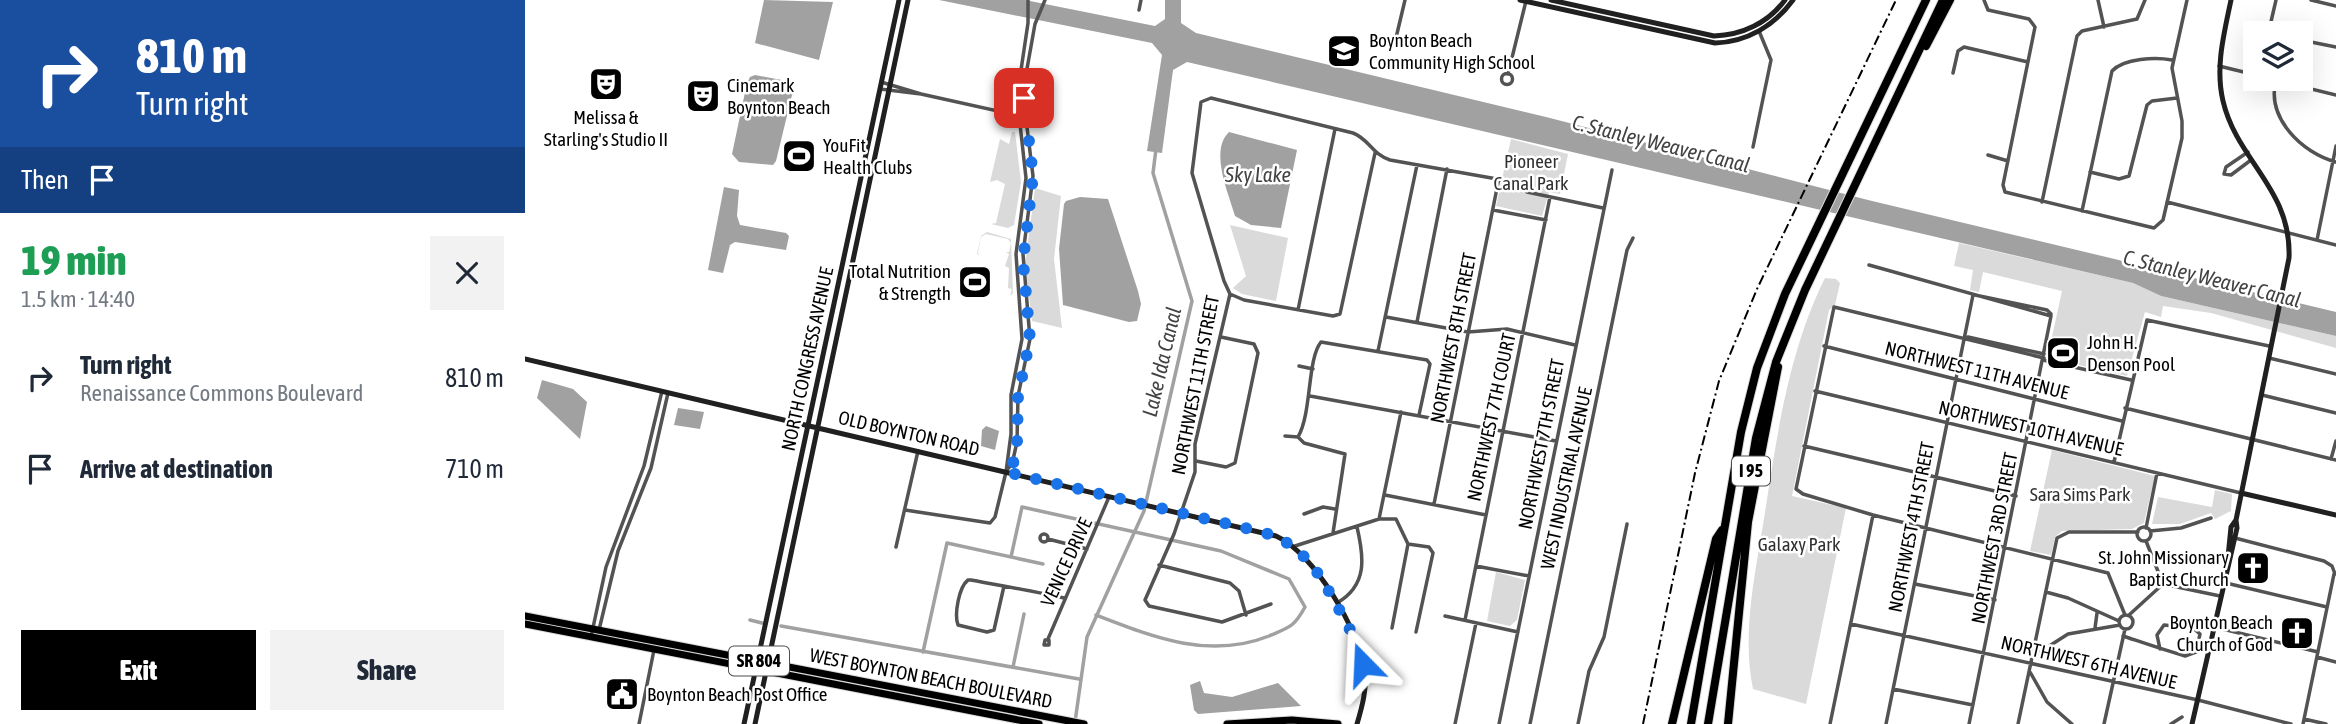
<!DOCTYPE html>
<meta charset="utf-8">
<style>
:root{--surface:#fff;--page:#f2f2f3;--text:#1f2937;--muted:#747a83;--accent:#000}
body{margin:0;font-family:"Asap Condensed",sans-serif;background:var(--page);color:var(--text);height:100vh;display:flex;flex-direction:column;font-size:26px;white-space:nowrap}
*{box-sizing:border-box;margin:0}
p{font-size:23px;color:var(--muted)}
.icon{flex:none;width:38px;height:38px;fill:none;stroke:currentColor;stroke-width:2;stroke-linecap:round;stroke-linejoin:round}
.map{position:relative;flex:1;overflow:hidden}
.side{display:flex;flex-direction:column;background:var(--surface);width:525px}
.side>*{flex:none}
.banner{background:#1a4fa0;color:#fff;overflow:hidden}
.buttons{position:absolute;left:1718px;top:21px;display:grid;gap:14px}
.buttons a{display:grid;place-items:center;width:70px;height:70px;border-radius:0px;background:var(--surface);box-shadow:0 7px 28px #0002;font-size:35px}
.pin{position:absolute;display:grid;place-items:center;width:60px;height:60px;color:#fff;margin:-30px;border-radius:14px;box-shadow:0 4px 10px #0006}
.me{position:absolute;width:77px;margin:-38px;rotate:339deg;stroke-linejoin:round;filter:drop-shadow(0 0 5px #0008)}
.turn{display:flex;align-items:center;gap:24px;height:147px;padding:0 21px;font-size:32px}
.turn .icon{width:91px;height:91px;stroke-width:2.5}
.turn b{display:block;font-size:49px;line-height:60px}
.then{display:flex;align-items:center;height:66px;padding:0 21px;background:#0003;gap:14px;font-size:26px}
.round{display:grid;place-items:center;flex:none;width:74px;height:74px;border-radius:0px;background:var(--page)}
.summary{display:flex;align-items:center;justify-content:space-between;height:119px;padding:0 21px}
h1{font-size:42px;font-weight:800;line-height:52px;color:#1e9e55}
.button{display:flex;gap:14px;margin-top:auto;padding:14px 21px}
.button a{flex:1;height:80px;border-radius:0px;background:var(--accent);color:#fff;font-size:28px;font-weight:800;line-height:80px;text-align:center}
.button a+a{background:var(--page);color:var(--text)}
ul{padding:0;list-style:none}
li{display:flex;align-items:center;gap:21px;height:91px;padding:0 21px}
li div{flex:1}
li b{display:block;font-size:26px}
li em{font-style:normal}
main{display:flex;flex:1;min-height:0}
.map>svg:first-child{display:block}
</style>
<main>
<section class="side">
<div class="banner">
<div class="turn"><svg class="icon" aria-label="right" viewBox="0 0 24 24"><path d="M7 20v-9h11M14 6l5 5-5 5"/></svg><div><b>810 m</b>Turn right</div></div>
<div class="then">Then<svg class="icon" aria-label="arrive" viewBox="0 0 24 24"><path d="M6 21V4h12l-3 4 3 4H6"/></svg></div>
</div>
<div class="summary"><div><h1>19 min</h1><p>1.5 km · 14:40</p></div><a class="round"><svg class="icon" aria-label="close" viewBox="0 0 24 24"><path d="M6 6l12 12M18 6L6 18"/></svg></a></div>
<ul>
<li><svg class="icon" aria-label="right" viewBox="0 0 24 24"><path d="M7 20v-9h11M14 6l5 5-5 5"/></svg><div><b>Turn right</b><p>Renaissance Commons Boulevard</p></div><em>810 m</em></li>
<li><svg class="icon" aria-label="arrive" viewBox="0 0 24 24"><path d="M6 21V4h12l-3 4 3 4H6"/></svg><div><b>Arrive at destination</b></div><em>710 m</em></li>
</ul>
<div class="button"><a>Exit</a><a>Share</a></div>
</section>
<div class="map">
<svg width="1811" height="724" viewBox="0 0 1811 724">
<rect width="100%" height="100%" fill="#fff"/>
<path fill="#dadada" d="M 487,132 L 490,132 L 496,182 L 489,225 L 483,228 L 466,224 L 471,223 L 480,184 L 472,180 L 465,182 L 475,139 L 484,144 Z
M 986,139 L 1043,154 L 1035,194 L 1024,192 L 1017,216 L 971,206 Z
M 510,188 L 536,196 L 529,259 L 537,328 L 507,321 L 500,264 Z
M 705,225 L 763,238 L 751,301 L 717,294 L 708,288 L 721,276 Z
M 462,232 L 486,239 L 488,293 L 485,296 L 487,289 L 483,288 L 484,268 L 480,266 L 484,254 L 481,252 L 484,252 L 486,243 L 483,239 L 461,234 L 456,237 L 453,253 L 455,255 L 452,254 L 456,236 Z
M 1434,243 L 1608,283 L 1636,296 L 1811,336 L 1811,348 L 1686,313 L 1638,306 L 1636,317 L 1620,312 L 1602,376 L 1527,359 L 1523,355 L 1537,291 L 1458,272 L 1454,292 L 1445,290 L 1448,270 L 1429,266 Z
M 1300,278 L 1311,279 L 1315,283 L 1310,305 L 1304,310 L 1267,496 L 1321,508 L 1281,704 L 1228,689 C 1217,636 1229,579 1238,525 C 1251,443 1262,354 1300,278 Z
M 1527,450 L 1630,476 L 1619,523 L 1607,529 L 1537,531 L 1530,537 L 1526,555 L 1505,551 Z
M 1690,490 L 1707,494 L 1706,511 L 1690,519 L 1686,513 L 1655,524 L 1627,524 L 1633,497 L 1687,507 Z
M 971,572 L 1000,580 L 992,620 L 985,626 L 962,621 Z"/>
<path fill="#a1a1a1" d="M 239,0 L 308,2 L 294,60 L 230,43 Z
M 414,0 L 500,0 L 630,26 L 640,19 L 640,0 L 656,0 L 656,23 L 671,33 L 1021,117 L 1343,200 L 1811,312 L 1811,336 L 1636,296 L 1608,283 L 662,62 L 648,70 L 637,153 L 622,151 L 637,55 L 627,43 Z
M 230,75 L 262,81 L 268,91 L 251,161 L 248,165 L 214,162 L 207,154 L 222,83 L 225,77 Z
M 704,132 L 772,150 L 756,228 L 726,225 L 710,216 C 704,194 684,151 704,132 Z
M 199,187 L 214,190 L 212,216 L 215,225 L 261,233 L 264,236 L 261,250 L 210,242 L 205,245 L 198,273 L 183,270 Z
M 555,197 L 583,199 L 613,291 L 616,304 L 612,321 L 604,322 L 538,305 L 534,249 L 539,204 L 541,201 Z
M 17,380 L 48,389 L 62,402 L 55,439 L 12,398 Z
M 153,408 L 179,412 L 175,429 L 149,425 Z
M 461,426 L 474,431 L 470,450 L 456,446 L 457,430 Z
M 675,681 L 679,693 L 707,697 L 753,683 L 776,706 L 673,714 L 669,710 L 665,685 Z"/>
<g fill="none" stroke-linecap="round" stroke-linejoin="round">
<path stroke="#a1a1a1" stroke-width="3.5" d="M 486,557 L 497,507 L 696,551 L 764,579 L 780,607 C 769,627 765,627 744,636 C 684,660 628,637 571,615
M 225,620 L 237,623
M 256,626 L 554,679
M 398,652 L 422,543 L 518,564
M 488,667 L 499,614
M 550,722 L 562,637 L 619,511 L 667,301 L 628,173 L 631,149"/>
<g stroke="#dbdbdb" stroke-width="9">
<path id="primary" d="M 0,616 L 559,724
M 0,624 L 514,724
M 702,724 L 767,720 L 813,724"/>
</g>
<g stroke="#dbdbdb" stroke-width="10">
<path id="highway" d="M 1401,46 L 1425,0
M 1147,724 L 1191,539 L 1197,530
M 1166,724 L 1216,432 L 1232,368 L 1260,294 L 1401,0
M 1183,724 L 1231,438 L 1251,362 L 1280,290 L 1418,0
M 1203,724 L 1223,522 L 1253,367"/>
</g>
<path stroke="#535353" stroke-width="3.5" d="M 1459,0 L 1463,10 L 1504,19 L 1510,27 L 1478,185 L 1480,192 L 1629,228 L 1638,220 L 1657,138 L 1657,121 L 1647,68 L 1662,0
M 1573,0 L 1579,27
M 1786,0 L 1811,6
M 614,10 L 616,0
M 1751,33 L 1745,26 L 1751,0
M 1776,40 L 1811,47
M 870,42 L 880,0
M 1694,66 L 1731,75
M 1428,73 L 1433,51 L 1439,47 L 1503,62
M976.5 79a5.5 5.5 0 1 1 11 0a5.5 5.5 0 1 1-11 0Z
M 983,74 L 1001,1
M 1746,79 L 1811,95
M 1751,80 C 1741,118 1777,153 1811,162
M 356,82 L 396,94 L 500,117
M 355,89 L 396,94
M 1228,147 L 1246,60 L 1234,31
M 1723,152 L 1701,167 L 1699,174 L 1706,175 L 1726,160
M 1463,155 L 1483,161
M 1565,172 L 1594,179 L 1604,176 L 1622,105 L 1627,101 L 1652,98
M 1002,192 L 1078,208
M 1517,202 L 1552,36 L 1557,31 L 1612,19 L 1620,0
M 1642,202 L 1811,245
M 968,210 L 1021,220
M 1557,211 L 1587,71 C 1599,58 1631,57 1647,60
M 1792,240 L 1811,146
M 1344,265 L 1526,316
M 705,294 L 719,300 L 808,316 L 815,314 L 850,153
M 1450,295 L 1522,310 L 1526,314
M 773,310 L 810,129
M 861,317 L 943,332 L 982,329 L 1050,345
M 892,322 L 922,169
M 1443,337 L 1519,354
M 1299,346 L 1597,421
M 853,351 L 892,165
M 1519,358 L 1309,307 L 1271,489 L 1278,494 L 1348,515 L 1583,573 L 1600,615
M 1744,358 L 1811,374
M 1518,360 L 1606,380
M 774,366 L 788,369
M 1290,391 L 1716,493
M 1737,395 L 1811,413
M 785,396 L 1031,441
M 1600,408 L 1811,460
M 760,436 L 773,437
M 773,437 C 787,413 782,359 796,342 L 902,360 L 905,364 L 894,415
M 773,437 L 779,443 L 820,454 L 808,533
M 1279,446 L 1491,496
M 1806,459 L 1811,441
M 671,461 L 701,467 L 710,463 L 733,353 L 729,344 L 696,337
M 1589,462 L 1622,320 L 1744,346
M 482,470 L 487,464 L 492,442 L 493,396 L 505,339 L 498,254 L 508,176 L 500,111 L 500,80 L 510,24 L 520,0
M 860,495 L 961,515
M 909,504 L 974,178
M 380,510 L 465,523 L 470,517 L 481,472 L 486,434 L 486,395 L 497,339 L 491,254 L 501,178 L 492,97 L 503,23 L 503,0
M 779,514 L 798,507 L 810,509
M 854,519 L 876,412
M1612 534a7 7 0 1 1 14 0a7 7 0 1 1-14 0Z
M 1621,528 L 1632,473
M 1625,531 L 1656,528 L 1686,518
M515 538a4 4 0 1 1 8 0a4 4 0 1 1-8 0Z
M 1710,538 L 1799,561 L 1807,566 L 1810,574
M 523,539 L 562,549
M 1621,541 L 1638,584
M 883,544 L 904,547 L 908,553 L 891,632
M 770,546 L 854,519 L 871,519 L 883,544 L 867,628
M 371,547 L 393,451
M 634,565 L 705,583 L 714,591 L 721,615
M 951,566 L 1004,576
M 1701,583 L 1802,607
M 1390,584 L 1470,600
M 1638,584 L 1695,596
M 479,586 L 469,630 L 462,632 L 433,625 C 429,614 434,587 443,580 L 446,580 C 477,586 509,591 539,598
M 1521,592 L 1543,598 L 1594,621
M 812,603 C 843,585 839,557 832,527
M 746,604 L 697,622 L 624,606 L 620,600 L 649,534 L 670,472 L 670,444 L 705,294 L 699,281 L 667,173 L 676,102 L 686,98 L 828,133 C 844,139 848,155 865,160 L 989,182
M 1604,615 L 1638,584
M1594 622a7 7 0 1 1 14 0a7 7 0 1 1-14 0Z
M 920,616 L 993,632
M 940,620 L 1025,197
M 1326,624 L 1673,700 L 1766,724
M 1689,627 L 1793,652
M 1570,628 L 1572,613
M 74,630 L 93,551 L 126,468 L 143,393
M 1598,636 C 1619,643 1639,650 1660,656 L 1671,652 L 1675,634 L 1668,628 L 1639,625 L 1632,635 L 1635,649
M 66,637 L 81,567 L 119,466 L 137,391
M 523,639 L 584,497
M 520,640 L 524,640 L 524,645 L 519,645 Z
M 1507,657 L 1543,634 L 1595,625
M 1792,657 L 1811,662
M 1505,672 L 1522,702 L 1547,724
M 1368,689 L 1448,705
M 1779,719 L 1801,724
M 114,724 L 129,650
M 930,724 L 951,623
M 974,724 L 1087,170
M 1005,724 L 1102,250 L 1108,238
M 1053,724 L 1064,671 L 1079,637 L 1102,524
M 1305,724 L 1348,515
M 1361,724 L 1448,295
M 1444,724 L 1526,316
M 1493,724 L 1532,538 L 1544,532 L 1613,532
M 1579,724 L 1600,629
M 1646,724 L 1657,717
M 1778,724 L 1809,574"/>
<path stroke="#202020" stroke-width="5" d="M 995,0 L 1190,43 C 1222,42 1249,26 1268,0
M 1026,0 L 1189,36 C 1217,35 1243,23 1260,0
M 0,359 L 751,536 C 789,553 834,630 840,671 C 842,689 837,707 832,724
M 1716,493 L 1811,515
M 1703,557 L 1706,527 L 1711,520
M 219,724 L 374,0
M 230,724 L 383,0
M 1667,724 L 1712,528 L 1711,520 L 1764,258 C 1767,189 1712,161 1698,101 C 1690,67 1699,34 1706,0"/>
<use href="#primary" stroke="#000" stroke-width="7"/>
<use href="#highway" stroke="#000" stroke-width="8"/>
<path stroke="#000" stroke-width="2" stroke-dasharray="10 3.5 2 3.5" stroke-linecap="butt" d="M 1118,724 L 1170,473 L 1194,381 L 1232,289 L 1371,0"/>
</g>
<g fill="none" stroke-linecap="round" stroke-linejoin="round">
<path stroke="#1a73e8" stroke-width="12" stroke-dasharray="0 21.6" d="M 499,98 L 508,176 L 498,261 L 505,339 L 493,396 L 492,442 L 488,464 L 481,472 L 733,531 C 779,542 795,575 816,613 C 825,630 835,646 838,664"/>
</g>
<defs>
<g id="school-square" transform="scale(1.75)"><rect x="-9" y="-9" width="18" height="18" rx="4" fill="#000" stroke="#fff"/><path d="M0-5L7-2L0 1L-7-2ZM-4 1L0 2.5L4 1V4Q0 6-4 4Z" fill="#fff"/></g>
<g id="theatre-square" transform="scale(1.75)"><rect x="-9" y="-9" width="18" height="18" rx="4" fill="#000" stroke="#fff"/><path d="M-5-5.5Q0-4 5-5.5V0Q5 5 0 6Q-5 5-5 0ZM-3.3-2.5H-1v1.5H-3.3ZM1-2.5H3.3v1.5H1ZM-2.8 1Q0 5.5 2.8 1Z" fill="#fff"/></g>
<g id="stadium-square" transform="scale(1.75)"><rect x="-9" y="-9" width="18" height="18" rx="4" fill="#000" stroke="#fff"/><path d="M0-5a6.5 5 0 1 0 0 10a6.5 5 0 1 0 0-10ZM-3.5-1.8h7v3.6h-7Z" fill="#fff"/></g>
<g id="church-square" transform="scale(1.75)"><rect x="-9" y="-9" width="18" height="18" rx="4" fill="#000" stroke="#fff"/><path d="M-1.2-6h2.4v3.5h3.3v2.4h-3.3V6h-2.4V-.1h-3.3v-2.4h3.3Z" fill="#fff"/></g>
<g id="civic-square" transform="scale(1.75)"><rect x="-9" y="-9" width="18" height="18" rx="4" fill="#000" stroke="#fff"/><path d="M-.6-6.5H3V-4.5H.6V-3L4-1V1h2V6H-6V1h2V-1L-.6-3ZM-1.2 2.5V6h2.4V2.5Z" fill="#fff"/></g>
</defs>
<g fill-rule="evenodd">
<use href="#school-square" x="819" y="51"/>
<use href="#theatre-square" x="81" y="84"/>
<use href="#theatre-square" x="178" y="96"/>
<use href="#stadium-square" x="274" y="156"/>
<use href="#stadium-square" x="450" y="282"/>
<use href="#stadium-square" x="1538" y="353"/>
<use href="#church-square" x="1728" y="568"/>
<use href="#church-square" x="1772" y="633"/>
<use href="#civic-square" x="97" y="694"/>
</g>
<g text-anchor="middle" stroke-width="5" stroke-linejoin="round" paint-order="stroke">
<g fill="#fff" stroke="#4c4c4c" stroke-width="2">
<rect x="1207" y="456.5" width="38" height="29" rx="5"/>
<rect x="204" y="646.5" width="60" height="29" rx="5"/>
</g>
<g font-size="18" font-weight="bold" fill="#000">
<text x="1226" y="477">I 95</text>
<text x="234" y="667">SR 804</text>
</g>
<g font-size="19" fill="#000" stroke="#fff" text-anchor="start">
<text x="844" y="47">Boynton Beach<tspan x="844" dy="22">Community High School</tspan></text>
<text x="202" y="92">Cinemark<tspan x="202" dy="22">Boynton Beach</tspan></text>
<text x="81" y="124" text-anchor="middle">Melissa &amp;<tspan x="81" dy="22">Starling's Studio II</tspan></text>
<text x="298" y="152">YouFit<tspan x="298" dy="22">Health Clubs</tspan></text>
<text x="426" y="278" text-anchor="end">Total Nutrition<tspan x="426" dy="22">&amp; Strength</tspan></text>
<text x="1562" y="349">John H.<tspan x="1562" dy="22">Denson Pool</tspan></text>
<text x="1704" y="564" text-anchor="end">St. John Missionary<tspan x="1704" dy="22">Baptist Church</tspan></text>
<text x="1748" y="629" text-anchor="end">Boynton Beach<tspan x="1748" dy="22">Church of God</tspan></text>
<text x="122" y="701">Boynton Beach Post Office</text>
</g>
<g font-size="19" fill="#313131" stroke="#fff">
<text x="1006" y="168">Pioneer<tspan x="1006" dy="22">Canal Park</tspan></text>
<text x="1555" y="501">Sara Sims Park</text>
<text x="1274" y="551">Galaxy Park</text>
</g>
<g font-size="19" fill="#000" stroke="#fff">
<text transform="translate(928 338) rotate(-79)" y="7">NORTHWEST 8TH STREET</text>
<text transform="translate(282 359) rotate(-78)" y="7">NORTH CONGRESS AVENUE</text>
<text transform="translate(1452 370) rotate(14)" y="7">NORTHWEST 11TH AVENUE</text>
<text transform="translate(670 385) rotate(-79)" y="7">NORTHWEST 11TH STREET</text>
<text transform="translate(966 417) rotate(-78)" y="7">NORTHWEST 7TH COURT</text>
<text transform="translate(1506 428) rotate(13)" y="7">NORTHWEST 10TH AVENUE</text>
<text transform="translate(384 433) rotate(13)" y="7">OLD BOYNTON ROAD</text>
<text transform="translate(1016 444) rotate(-79)" y="7">NORTHWEST 7TH STREET</text>
<text transform="translate(1041 478) rotate(-78)" y="7">WEST INDUSTRIAL AVENUE</text>
<text transform="translate(1386 527) rotate(-79)" y="7">NORTHWEST 4TH STREET</text>
<text transform="translate(1469 538) rotate(-79)" y="7">NORTHWEST 3RD STREET</text>
<text transform="translate(541 562) rotate(-65)" y="7">VENICE DRIVE</text>
<text transform="translate(1564 662) rotate(13)" y="7">NORTHWEST 6TH AVENUE</text>
<text transform="translate(406 678) rotate(11)" y="7">WEST BOYNTON BEACH BOULEVARD</text>
</g>
<g font-size="21" font-style="italic" fill="#424242" stroke="#fff">
<text transform="translate(1136 144) rotate(14)" y="7">C. Stanley Weaver Canal</text>
<text x="733" y="182">Sky Lake</text>
<text transform="translate(1687 279) rotate(14)" y="7">C. Stanley Weaver Canal</text>
<text transform="translate(637 362) rotate(-77)" y="7">Lake Ida Canal</text>
</g>
</g>
</svg>
<div class="buttons">
<a><svg class="icon" aria-label="layers" viewBox="0 0 24 24"><path d="M12 4l9 5-9 5-9-5zM3 14l9 5 9-5"/></svg></a>
</div>
<div class="pin" style="left:499px;top:98px;background:#d93025"><svg class="icon" aria-label="arrive" viewBox="0 0 24 24"><path d="M6 21V4h12l-3 4 3 4H6"/></svg></div>
<svg class="me" style="left:838px;top:664px" viewBox="-20 -20 40 40"><path d="M0-17L14 15 0 8-14 15z" fill="#1a73e8" stroke="#fff" stroke-width="4"/></svg>
</div>
</main>
